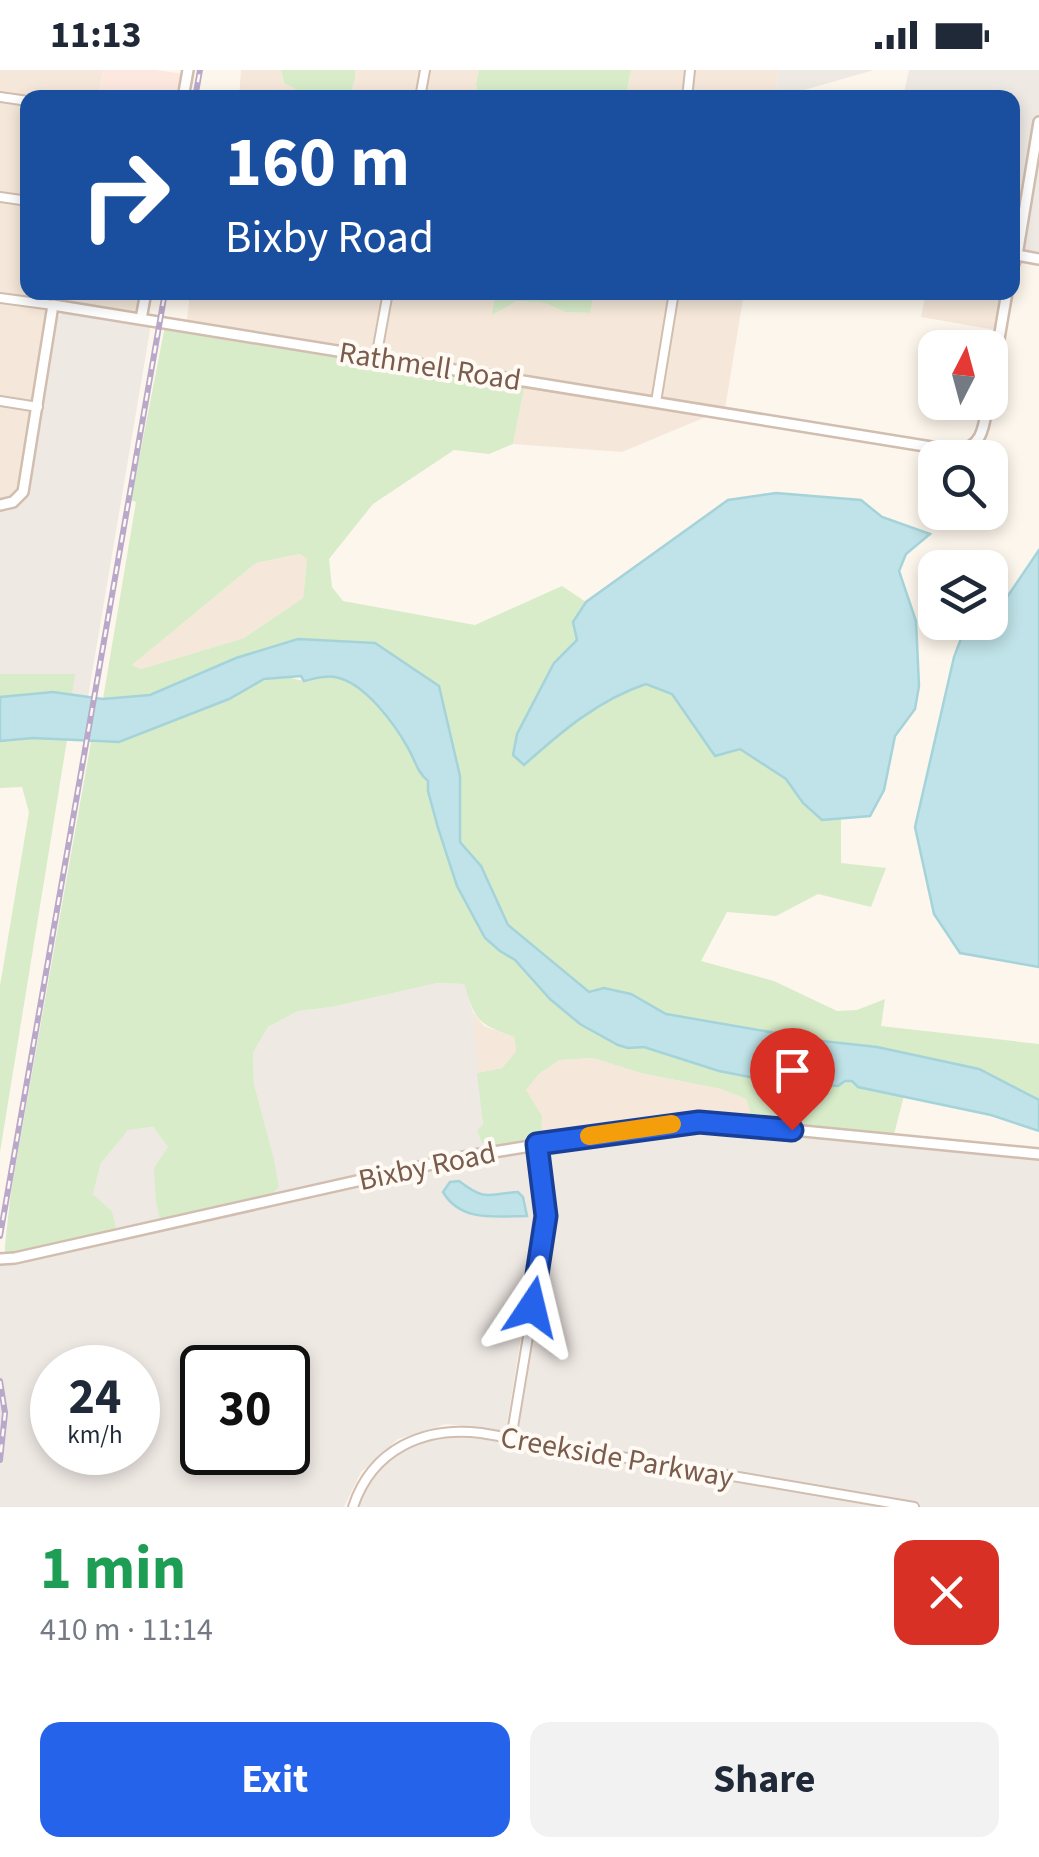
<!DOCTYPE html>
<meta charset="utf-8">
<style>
:root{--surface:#fff;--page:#f2f2f3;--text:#1f2937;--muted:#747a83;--accent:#2563eb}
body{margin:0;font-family:"Source Sans 3",sans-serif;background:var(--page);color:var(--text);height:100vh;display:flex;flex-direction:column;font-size:38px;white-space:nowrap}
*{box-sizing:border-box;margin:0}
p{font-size:32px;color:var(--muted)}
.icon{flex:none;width:55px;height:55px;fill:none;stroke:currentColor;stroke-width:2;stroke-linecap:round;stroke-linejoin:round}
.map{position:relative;height:1437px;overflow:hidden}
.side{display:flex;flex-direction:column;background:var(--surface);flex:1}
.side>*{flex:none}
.hud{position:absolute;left:20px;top:20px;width:1000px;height:210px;border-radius:20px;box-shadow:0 5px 15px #0003;background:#1a4fa0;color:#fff;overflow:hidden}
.needle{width:65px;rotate:6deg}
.fabs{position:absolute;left:918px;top:260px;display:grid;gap:20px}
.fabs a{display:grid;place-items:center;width:90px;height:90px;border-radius:20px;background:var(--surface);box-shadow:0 5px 15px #0003;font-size:50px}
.speed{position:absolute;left:30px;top:1275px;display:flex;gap:20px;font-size:50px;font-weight:700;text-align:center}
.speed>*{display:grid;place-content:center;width:130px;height:130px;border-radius:50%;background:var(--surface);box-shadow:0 5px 15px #0003;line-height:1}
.speed small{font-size:25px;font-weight:400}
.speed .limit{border:5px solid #111;border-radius:15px;background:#fff;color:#111}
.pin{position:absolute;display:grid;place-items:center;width:85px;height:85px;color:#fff;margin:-102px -42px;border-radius:50% 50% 50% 0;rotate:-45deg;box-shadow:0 0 10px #0007}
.pin .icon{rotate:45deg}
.me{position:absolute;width:110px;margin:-55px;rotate:10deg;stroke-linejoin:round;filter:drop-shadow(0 0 8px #0008)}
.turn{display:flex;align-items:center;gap:35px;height:210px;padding:0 40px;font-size:45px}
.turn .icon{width:130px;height:130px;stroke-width:2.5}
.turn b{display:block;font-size:70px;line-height:85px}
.round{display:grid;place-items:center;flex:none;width:105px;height:105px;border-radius:20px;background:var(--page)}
.headline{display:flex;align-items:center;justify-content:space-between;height:170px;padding:0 40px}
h1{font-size:60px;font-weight:700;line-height:75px;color:#1e9e55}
.primary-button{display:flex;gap:20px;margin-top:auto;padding:20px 40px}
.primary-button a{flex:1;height:115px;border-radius:20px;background:var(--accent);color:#fff;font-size:40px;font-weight:700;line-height:115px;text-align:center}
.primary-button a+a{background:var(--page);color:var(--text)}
.status{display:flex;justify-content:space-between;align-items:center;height:70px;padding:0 50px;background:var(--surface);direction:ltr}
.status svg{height:28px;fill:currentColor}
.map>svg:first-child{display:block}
</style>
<div class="status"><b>11:13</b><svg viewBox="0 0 49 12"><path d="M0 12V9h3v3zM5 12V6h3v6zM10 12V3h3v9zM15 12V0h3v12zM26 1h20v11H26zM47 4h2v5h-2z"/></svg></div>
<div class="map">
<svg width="1039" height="1437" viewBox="0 0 1039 1437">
<rect width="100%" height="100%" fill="#fdf6ec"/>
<path fill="#f5e8da" d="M 0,0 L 103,0 L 98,27 L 28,28 L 28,222 L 142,223 L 138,241 L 50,231 L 21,416 L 10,426 L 0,429 Z
M 241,0 L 281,0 L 284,13 L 310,27 L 239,28 Z
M 355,0 L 479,0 L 476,13 L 478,27 L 350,28 L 355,9 Z
M 631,0 L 779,0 L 775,27 L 626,28 Z
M 190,223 L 502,223 L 494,231 L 493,244 L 517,231 L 545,233 L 565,242 L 590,243 L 594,223 L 744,223 L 725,339 L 187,250 Z
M 926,223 L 1002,223 L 996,260 L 921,247 Z
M 525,314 L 713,344 L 622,382 L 513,374 Z
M 300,484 L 307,488 L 303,528 L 244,568 L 141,599 L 132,595 L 256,493 Z
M 473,942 L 484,956 L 514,967 L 516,981 L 502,998 L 477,1003 Z
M 593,988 L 640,1003 L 721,1019 L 746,1029 L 750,1041 L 750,1051 L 698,1048 L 665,1050 L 529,1071 L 541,1064 L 526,1020 L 539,1004 L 560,990 Z"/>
<path fill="#fde8e0" d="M 103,0 L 155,0 L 184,4 L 180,27 L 98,28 Z"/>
<path fill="#efe9e4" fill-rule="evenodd" d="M 779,0 L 874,0 L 797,22 L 776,20 Z
M 909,0 L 1039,0 L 1039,185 L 1013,180 L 1012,28 L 903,28 Z
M 70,241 L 151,254 L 88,627 L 72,625 L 74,604 L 0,604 L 0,436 L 24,427 L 30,404 L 55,250 L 60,245 Z
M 437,913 L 464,914 L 473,942 L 483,1056 L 477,1060 L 481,1072 L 501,1076 L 529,1069 L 541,1140 L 506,1361 L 446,1354 L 398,1369 L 361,1402 L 344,1437 L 0,1437 L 0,1191 L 119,1168 L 112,1141 L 93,1124 L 101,1093 L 127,1060 L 153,1057 L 168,1077 L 273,1085 L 254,1014 L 253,983 L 268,957 L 298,941 L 332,937 ZM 52,1298 L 138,1298 L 138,1382 L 52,1382 ZM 202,1298 L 288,1298 L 288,1382 L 202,1382 Z
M 679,1053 L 1039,1084 L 1039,1437 L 353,1437 L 360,1419 L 401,1376 L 440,1362 L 510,1369 L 546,1158 L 537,1074 Z"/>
<path fill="#d8ecc9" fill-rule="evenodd" d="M 281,0 L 355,0 L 355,9 L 350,27 L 310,27 L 284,13 Z
M 479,0 L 631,0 L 626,27 L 478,28 L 476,13 Z
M 502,223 L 502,222 L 594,223 L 590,243 L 565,242 L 545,233 L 517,231 L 492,245 L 494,231 Z
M 165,256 L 525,314 L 513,374 L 489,384 L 454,380 L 373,434 L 329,489 L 332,517 L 343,531 L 475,555 L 562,516 L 586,532 L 573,552 L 578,570 L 554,593 L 525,695 C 562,661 598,631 646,614 L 672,624 L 714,686 L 740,679 L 786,709 L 803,733 L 822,750 L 841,749 L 841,793 L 886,798 L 871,837 L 818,824 L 776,846 L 727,842 L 701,891 L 774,911 L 837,941 L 857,940 L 885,929 L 881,956 L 1039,974 L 1039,1030 L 979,999 L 877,977 L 822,971 L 666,944 L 631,924 L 589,922 L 508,855 L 481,796 L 460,772 L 460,706 L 439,617 L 298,569 L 236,588 L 150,625 L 103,629 L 136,432 L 131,430 ZM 300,484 L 307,489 L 303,528 L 244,568 L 141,599 L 132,595 L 256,493 Z
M 0,604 L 75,604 L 72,625 L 53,622 L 0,627 Z
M 285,606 C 292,608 301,611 308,611 C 319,610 327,605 338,608 C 368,616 395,653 409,678 C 415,690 417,702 428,711 L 428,721 L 438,758 L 452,799 L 487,869 L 500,881 L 515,890 L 550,929 L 580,954 L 600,966 L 628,978 L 644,977 L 719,1001 L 770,1011 L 805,1014 L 841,1015 L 844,1011 L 852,1011 L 858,1017 L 904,1026 L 894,1064 L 750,1051 L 750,1041 L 746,1029 L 721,1019 L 640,1003 L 593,988 L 560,990 L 539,1004 L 526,1020 L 542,1046 L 541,1064 C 522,1072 501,1080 481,1072 L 477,1060 L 483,1055 L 477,1003 L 502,998 L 516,981 L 514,967 C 477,953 476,952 464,914 L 437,913 L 332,937 L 298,941 L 268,957 L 253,983 L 254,1014 L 273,1085 L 279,1117 L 270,1126 L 168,1149 L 160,1149 L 156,1132 L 154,1098 L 168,1077 L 153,1057 L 128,1060 L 101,1093 L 93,1124 L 112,1141 L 117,1161 L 8,1185 L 5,1181 L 5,1175 L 11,1121 L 91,672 C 128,674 135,665 167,652 C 186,644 207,639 226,630 C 246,620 262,607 285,606 Z
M 33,668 L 67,670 L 0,1082 L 0,916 L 29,742 L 22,717 L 0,718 L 0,671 Z"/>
<path fill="#bfe3e8" stroke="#a5d3da" stroke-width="2.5" d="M 776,423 L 861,430 L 882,447 L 930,464 L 906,484 L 899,501 L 916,551 L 919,616 L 915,639 L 895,666 L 884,720 L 870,746 L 822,750 L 803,733 L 786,709 L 740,679 L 715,686 L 672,624 L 646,614 C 598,630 561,662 524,695 L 513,685 L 517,664 L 554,593 L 577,570 L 573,552 L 586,532 L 728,430 Z
M 1039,480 L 1039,897 L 960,883 L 934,844 L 915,757 L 954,587 L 967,553 L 990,552 L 990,539 L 1003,533 Z
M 298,569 L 375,573 L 439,616 L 460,706 L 460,772 L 481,796 L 508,855 L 589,922 L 604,918 L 631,924 L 666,944 L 822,971 L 877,977 L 979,999 L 1039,1030 L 1039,1061 L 991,1045 L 858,1017 L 852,1011 L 845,1011 L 838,1016 L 805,1014 L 770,1011 L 719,1001 L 644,977 L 628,978 L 618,975 L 580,954 L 550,929 L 515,890 L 500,881 L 485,868 L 457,816 L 438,758 L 428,721 L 428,711 C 417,702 415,690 408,678 C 394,653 364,612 335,607 C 325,605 314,609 304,611 L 301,606 L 264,609 L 229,629 L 119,672 L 33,668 L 0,671 L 0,627 L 53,622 L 103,629 L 150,625 L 236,588 Z
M 459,1111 C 487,1132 486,1124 518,1122 L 523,1127 L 527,1146 C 498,1146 461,1153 443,1122 L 450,1112 Z"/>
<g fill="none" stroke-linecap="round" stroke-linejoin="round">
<g stroke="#d1beb0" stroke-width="12">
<path id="minor" d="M 0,27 L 28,31
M 420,28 L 425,0
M 687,28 L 690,0
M 0,127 L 28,131
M 0,228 L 53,235
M 376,288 L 388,222
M 0,331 L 38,337
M 656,332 L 674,222
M 511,1369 L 546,1158 L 546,1133 L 537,1074
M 353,1437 C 372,1379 424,1356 481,1363 L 914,1437"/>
</g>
<g stroke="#d1beb0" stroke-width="14">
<path id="tertiary" d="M 183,28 L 188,0
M 1017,185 L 1039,189
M 1012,199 L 1017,185 L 1039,52
M 141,249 L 146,222
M 990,321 L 1007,222
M 0,435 L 13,432 L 23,422 L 53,235 L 956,381 C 983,378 984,356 988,332
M 0,1189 L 15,1188 L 468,1086 L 663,1055 L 699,1052 L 722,1053 L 1039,1084"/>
</g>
<use href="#minor" stroke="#fff" stroke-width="8"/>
<use href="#tertiary" stroke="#fff" stroke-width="9"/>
<g stroke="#b9a8c9" stroke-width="6">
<path id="rail" d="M 195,28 L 200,0
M 0,1166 L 165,222
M 0,1311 L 5,1343 L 0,1390"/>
</g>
<use href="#rail" stroke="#fffaf3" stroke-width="2.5" stroke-dasharray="8" stroke-linecap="butt"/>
</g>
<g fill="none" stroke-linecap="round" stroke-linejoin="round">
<g stroke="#184099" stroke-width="25">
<path id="route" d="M 532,1237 L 546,1146 L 537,1074 L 699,1052 L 792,1060"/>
</g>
<use href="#route" stroke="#2563eb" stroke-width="18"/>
<path stroke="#f59e0b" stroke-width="18" d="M 589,1066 L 672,1054"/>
</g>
<g text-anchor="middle" stroke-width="8" stroke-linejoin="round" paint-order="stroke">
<g font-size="30" fill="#7a5c4d" stroke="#fffaf3">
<text transform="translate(430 296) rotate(9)" y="10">Rathmell Road</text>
<text transform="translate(427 1096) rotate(-12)" y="10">Bixby Road</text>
<text transform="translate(617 1387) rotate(10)" y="10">Creekside Parkway</text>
</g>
</g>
</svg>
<div class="fabs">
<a><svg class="needle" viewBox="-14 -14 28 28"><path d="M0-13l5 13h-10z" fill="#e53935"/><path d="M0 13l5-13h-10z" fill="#747a83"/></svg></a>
<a><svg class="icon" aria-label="search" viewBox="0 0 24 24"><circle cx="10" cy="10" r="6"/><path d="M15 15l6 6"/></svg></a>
<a><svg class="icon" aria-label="layers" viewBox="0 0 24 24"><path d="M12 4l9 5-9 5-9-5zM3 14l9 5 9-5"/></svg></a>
</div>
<div class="speed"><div>24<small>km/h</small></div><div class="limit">30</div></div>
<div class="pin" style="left:792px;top:1060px;background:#d93025"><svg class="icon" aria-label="arrive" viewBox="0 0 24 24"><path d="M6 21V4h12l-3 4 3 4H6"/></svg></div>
<svg class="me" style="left:532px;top:1237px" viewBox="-20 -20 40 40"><path d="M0-17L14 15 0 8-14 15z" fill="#2563eb" stroke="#fff" stroke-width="4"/></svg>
<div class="hud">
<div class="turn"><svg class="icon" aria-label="right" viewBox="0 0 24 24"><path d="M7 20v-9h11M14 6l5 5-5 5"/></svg><div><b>160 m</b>Bixby Road</div></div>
</div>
</div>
<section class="side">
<div class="headline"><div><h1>1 min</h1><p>410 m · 11:14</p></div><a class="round" style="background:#d93025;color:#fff"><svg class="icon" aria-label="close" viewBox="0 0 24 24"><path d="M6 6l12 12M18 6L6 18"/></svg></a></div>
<div class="primary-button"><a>Exit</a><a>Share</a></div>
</section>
